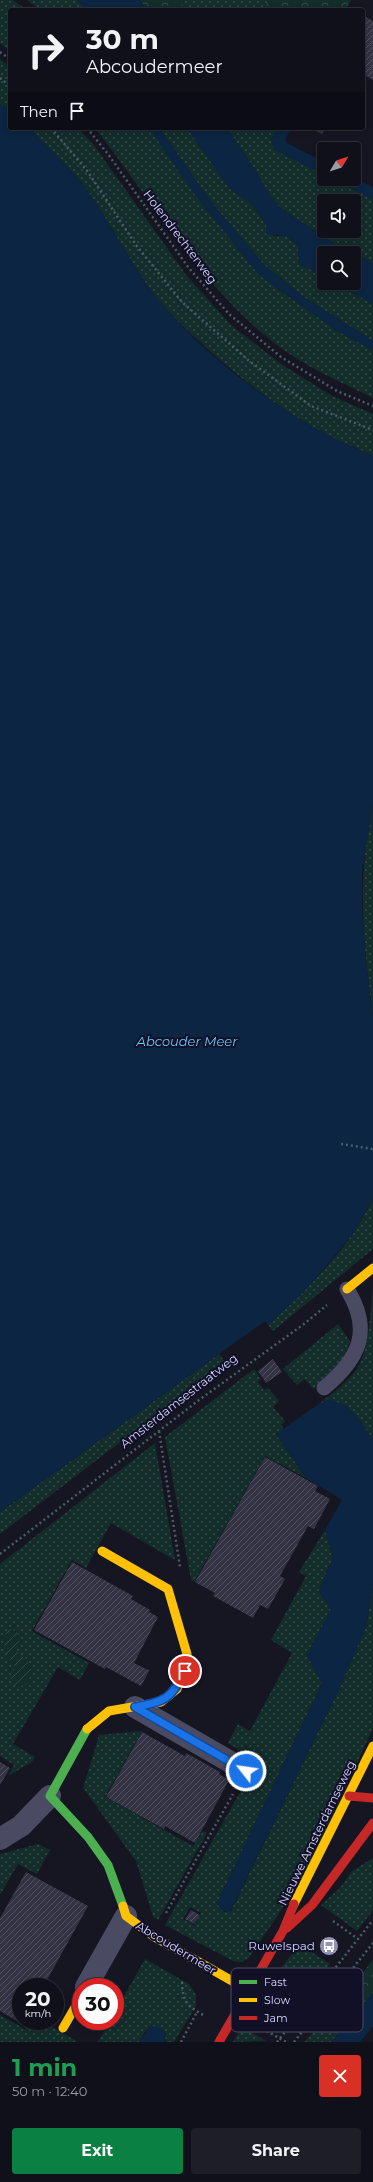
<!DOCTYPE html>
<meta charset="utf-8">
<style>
:root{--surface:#10101a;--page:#1e1e27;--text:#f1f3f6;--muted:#9c9da2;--line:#303039;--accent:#0b8043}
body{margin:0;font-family:Montserrat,sans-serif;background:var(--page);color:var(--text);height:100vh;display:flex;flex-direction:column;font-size:15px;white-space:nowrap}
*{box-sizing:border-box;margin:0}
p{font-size:13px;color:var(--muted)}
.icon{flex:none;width:22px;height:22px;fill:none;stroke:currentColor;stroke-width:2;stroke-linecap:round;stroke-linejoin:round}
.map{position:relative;height:2042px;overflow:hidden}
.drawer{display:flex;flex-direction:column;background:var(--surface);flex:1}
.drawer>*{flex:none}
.top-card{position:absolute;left:8px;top:8px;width:357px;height:122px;border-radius:4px;box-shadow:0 2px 6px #0003,0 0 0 1px var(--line);background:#10101a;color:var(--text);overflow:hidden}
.needle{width:26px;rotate:51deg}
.fabs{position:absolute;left:317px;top:142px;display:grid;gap:8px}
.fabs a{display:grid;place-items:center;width:44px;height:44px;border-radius:4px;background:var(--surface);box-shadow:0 2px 6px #0003,0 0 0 1px var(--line);font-size:20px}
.speed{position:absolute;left:12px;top:1978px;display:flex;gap:8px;font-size:20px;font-weight:700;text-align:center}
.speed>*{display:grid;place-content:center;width:52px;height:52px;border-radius:50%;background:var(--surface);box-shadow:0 2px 6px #0003,0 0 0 1px var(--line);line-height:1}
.speed small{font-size:10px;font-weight:400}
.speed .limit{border:6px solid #d22;background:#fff;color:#111}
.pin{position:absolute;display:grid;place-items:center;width:34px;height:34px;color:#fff;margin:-17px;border:2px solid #fff;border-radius:50%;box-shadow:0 1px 4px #0007}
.me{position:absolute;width:44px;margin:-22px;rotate:300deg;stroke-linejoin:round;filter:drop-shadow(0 0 3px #0008)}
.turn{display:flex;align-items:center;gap:14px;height:84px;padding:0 12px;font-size:18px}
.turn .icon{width:52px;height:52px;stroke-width:2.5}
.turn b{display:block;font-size:28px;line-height:34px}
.then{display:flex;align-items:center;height:38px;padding:0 12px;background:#0003;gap:8px;font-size:15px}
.round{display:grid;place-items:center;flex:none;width:42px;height:42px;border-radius:4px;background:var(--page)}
.headline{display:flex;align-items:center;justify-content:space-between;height:68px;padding:0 12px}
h1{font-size:24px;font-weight:700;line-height:30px;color:#1e9e55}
.cta{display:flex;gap:8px;margin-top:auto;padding:8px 12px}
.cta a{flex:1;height:46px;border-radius:4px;background:var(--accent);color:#fff;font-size:16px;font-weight:700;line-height:46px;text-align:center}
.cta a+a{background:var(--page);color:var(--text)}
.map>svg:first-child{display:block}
</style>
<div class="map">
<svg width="373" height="2042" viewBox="0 0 373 2042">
<defs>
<pattern id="grass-dots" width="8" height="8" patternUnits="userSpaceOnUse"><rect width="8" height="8" fill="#132d2b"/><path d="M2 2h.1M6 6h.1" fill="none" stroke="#354b4b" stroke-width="1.8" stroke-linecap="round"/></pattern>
<pattern id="forest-crowns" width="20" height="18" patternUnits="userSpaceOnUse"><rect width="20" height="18" fill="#132d2b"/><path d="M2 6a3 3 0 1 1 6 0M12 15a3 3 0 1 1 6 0" fill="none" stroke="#354b4b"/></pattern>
<pattern id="garden-furrows" width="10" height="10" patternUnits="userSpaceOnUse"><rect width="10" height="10" fill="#132d2b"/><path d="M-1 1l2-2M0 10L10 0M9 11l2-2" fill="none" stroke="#354b4b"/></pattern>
<pattern id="building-hatch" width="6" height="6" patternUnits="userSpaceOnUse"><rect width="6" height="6" fill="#343344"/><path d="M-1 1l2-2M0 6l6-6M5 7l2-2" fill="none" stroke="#515060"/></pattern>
</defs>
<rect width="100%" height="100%" fill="#161522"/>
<path fill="url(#grass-dots)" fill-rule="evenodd" d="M 0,0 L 13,0 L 27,10 L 10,10 L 10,51 L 0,43 Z
M 27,0 L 77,0 L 88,10 L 40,10 Z
M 140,0 L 351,0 L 345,10 L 148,10 Z
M 0,59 L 10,67 L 10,112 L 0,104 Z
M 29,128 L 78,128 L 93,144 L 187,276 L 231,325 L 281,364 L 332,396 L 373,414 L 373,455 C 314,434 260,395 213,354 C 191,334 168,314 150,289 C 126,256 108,218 83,185 C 67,164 47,147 29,128 Z
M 95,128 L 149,128 L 259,275 L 337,331 L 373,350 L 373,398 C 339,381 303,366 273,342 C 198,282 153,202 95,128 Z
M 159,128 L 187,128 L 230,189 L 252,204 L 274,236 L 287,236 L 298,246 L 299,264 L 324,276 L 324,283 L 336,283 L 373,304 L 373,341 L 305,298 L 264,265 L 211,202 Z
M 227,128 L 278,128 L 271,139 L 275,150 L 324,175 L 324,179 L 333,179 L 373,199 L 373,263 L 352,252 L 345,251 L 280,208 L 270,196 L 255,170 ZM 324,201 L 354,201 L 354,231 L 324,231 Z
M 373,806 L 373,1017 C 363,941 356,882 373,806 Z
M 373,1198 L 373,1249 L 273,1331 L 268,1325 C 308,1288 350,1248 373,1198 Z
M 373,1285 L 373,1440 L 357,1417 L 345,1405 L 320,1403 C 334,1392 348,1382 358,1367 C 369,1350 371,1306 373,1285 Z
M 338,1324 L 350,1341 C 346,1362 330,1376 313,1389 L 305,1379 L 297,1385 L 283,1369 Z
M 219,1354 L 225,1362 L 0,1534 L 0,1512 Z
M 254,1369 L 261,1379 L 258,1382 L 264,1390 L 268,1388 L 279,1401 L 273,1407 L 285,1421 L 281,1425 L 284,1429 L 276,1434 L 306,1478 L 265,1456 L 194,1582 L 191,1580 L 165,1437 Z
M 155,1443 L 175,1560 L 111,1523 L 86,1568 L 72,1560 L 32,1631 L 89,1663 L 80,1680 L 58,1667 L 13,1744 L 35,1757 L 32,1762 L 8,1776 L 14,1765 L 0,1756 L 0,1564 Z
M 325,1530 L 333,1557 L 319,1591 L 331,1609 L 307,1655 L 322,1683 L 217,1903 L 224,1912 L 231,1911 L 339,1689 L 366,1627 L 373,1588 L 373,1728 L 305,1875 L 248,1959 L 241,1962 L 233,1961 L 165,1925 L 257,1762 L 228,1743 L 238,1724 L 250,1731 L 292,1653 L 271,1640 L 306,1576 L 299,1572 ZM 190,1907 L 201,1913 L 194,1925 L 183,1919 Z
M 142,1731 L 105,1797 L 193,1846 L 203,1831 L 207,1833 L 158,1920 L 153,1917 L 136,1861 L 83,1788 L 99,1735 Z
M 38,1844 L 50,1850 L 37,1874 L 18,1864 L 0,1895 L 0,1854 Z
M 373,1858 L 373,1910 L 357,1931 L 321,1905 L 340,1888 L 352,1871 Z
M 299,1944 L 330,1964 L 287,2013 L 260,1997 Z
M 145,1959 L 189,1984 L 196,1994 L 196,2006 L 174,2042 L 165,2042 L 167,2040 L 146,2030 L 139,2042 L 98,2042 L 110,2021 L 115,2021 L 115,2012 Z
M 0,2015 L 25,2029 L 30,2021 L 42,2021 L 78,2042 L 0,2042 Z
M 327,2016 L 344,2026 L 331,2042 L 304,2042 Z
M 242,2027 L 266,2041 L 233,2042 Z"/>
<path fill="url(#forest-crowns)" d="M 140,0 L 180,0 L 185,10 L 148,10 Z
M 268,0 L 351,0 L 345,10 L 264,10 Z
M 373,1960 L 373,1993 L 344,2026 L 327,2016 Z"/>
<path fill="url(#garden-furrows)" d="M 12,1629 L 18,1633 L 19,1642 L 17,1649 L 19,1656 L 27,1659 L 33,1673 L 26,1684 L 20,1687 L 14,1684 L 11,1679 L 15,1667 C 6,1657 0,1642 8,1630 Z"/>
<path fill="#0c2542" d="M 77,0 L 140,0 L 148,10 L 88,10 Z
M 0,104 L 10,112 L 10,128 L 29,128 C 47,147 67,164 83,185 C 108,218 126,256 150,289 C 197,353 299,429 373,455 L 373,806 L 362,871 L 362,907 L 365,953 L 373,1017 L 373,1198 L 355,1231 L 333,1258 L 302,1294 L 268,1325 L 265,1321 L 0,1512 Z
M 149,128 L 159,128 L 211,202 L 264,265 L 305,298 L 373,341 L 373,350 L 337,331 L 259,275 L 195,195 Z
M 187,128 L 227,128 L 255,170 L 270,196 L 280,208 L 345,251 L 352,252 L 373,263 L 373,304 L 336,283 L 354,283 L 354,253 L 324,253 L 324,276 L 299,264 L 298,246 L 287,236 L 266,234 L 266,224 L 252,204 L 230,189 Z
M 278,128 L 291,128 L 285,140 L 287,143 L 324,162 L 324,175 L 275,150 L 271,139 Z
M 354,178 L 373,187 L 373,199 L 333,179 Z
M 331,1400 L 345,1405 L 357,1417 L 373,1440 L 373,1588 L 366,1627 L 339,1689 L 230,1912 C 223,1912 220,1910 217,1903 L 322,1683 L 307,1655 L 331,1609 L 319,1591 L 333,1557 L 325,1530 L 342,1500 L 306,1478 L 276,1434 L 320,1403 Z
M 373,1993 L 373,2026 L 360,2042 L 331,2042 Z
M 150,2026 C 157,2026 161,2028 166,2033 L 165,2042 L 139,2042 Z"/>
<path fill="url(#building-hatch)" d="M 366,17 L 373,21 L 373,80 L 363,74 L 363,22 Z
M 311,128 L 326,128 L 322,134 Z
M 273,1359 L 282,1372 L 266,1383 L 258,1371 Z
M 265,1457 L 318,1486 L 315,1491 L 330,1499 L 314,1529 L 308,1526 L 280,1576 L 285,1579 L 268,1609 L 260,1605 L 253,1618 L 213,1596 L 215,1593 L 195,1582 Z
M 72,1562 L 133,1596 L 131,1599 L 150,1610 L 149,1612 L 158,1617 L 134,1663 L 148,1670 L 150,1669 L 141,1686 L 106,1667 L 105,1669 L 34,1630 Z
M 142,1732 L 185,1756 L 186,1753 L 220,1772 L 219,1774 L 229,1780 L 195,1843 L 165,1826 L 164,1829 L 106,1797 Z
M 0,1762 L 10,1768 L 0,1785 Z
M 26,1872 L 88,1906 L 47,1980 L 52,1983 L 50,1987 L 21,1987 L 21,2019 L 19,2022 L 0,2011 L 0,1918 Z
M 191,1910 L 200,1915 L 194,1924 L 185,1919 Z"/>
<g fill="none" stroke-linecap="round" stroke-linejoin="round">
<path stroke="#4b5c67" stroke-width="2.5" stroke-dasharray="2 3" stroke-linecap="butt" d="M 0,52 L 10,59
M 0,78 L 10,86
M 51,128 L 88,172 L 136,245 L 182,302 L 248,360 L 311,406 L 373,430
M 87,128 L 108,154 L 188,267 L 229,314 L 281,357 L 337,391 L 373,406
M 341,1144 L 373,1149
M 159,1431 L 180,1567
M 0,1554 L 199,1400 L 304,1324 L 327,1305
M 166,1913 L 233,1794
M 333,1921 L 358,1939
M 331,1974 L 342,1982
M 182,1982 C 183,2003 187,2006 205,2016
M 258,2026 L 286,2042
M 181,2042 L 197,2012
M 277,2042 L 373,1920
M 294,2042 L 373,1943"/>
<path stroke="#4a4b63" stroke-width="15" d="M 324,1388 C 359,1359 373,1331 347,1289"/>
<path stroke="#4a4b63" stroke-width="22" d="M 135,1707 L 246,1771
M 0,1839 L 21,1826 L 50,1796
M 86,1987 L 126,1916"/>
<path stroke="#4caf50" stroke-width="9" d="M 87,1729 L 50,1796 L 88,1837 L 108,1865 L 123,1906"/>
<path stroke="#ffc107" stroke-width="9" d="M 347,1289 L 373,1268
M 87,1729 L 109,1711 L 161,1702 L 177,1689 L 185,1671 L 187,1654 L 168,1589 L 102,1551
M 294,1904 L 373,1746
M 123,1906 L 126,1916 L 153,1936 L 248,1990
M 63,2028 L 81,1997"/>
<path stroke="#c62828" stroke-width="9" d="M 349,1796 L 373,1798
M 287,1928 L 312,1905 L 373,1823
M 219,2042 L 283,1931 L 294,1904"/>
</g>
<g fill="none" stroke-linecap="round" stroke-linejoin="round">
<g stroke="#114b97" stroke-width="10">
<path id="route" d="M 185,1671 C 171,1700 165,1701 135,1707 L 246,1771"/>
</g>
<use href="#route" stroke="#1a73e8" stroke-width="7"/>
</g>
<defs>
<g id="bus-disc" transform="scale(1)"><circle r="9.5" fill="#9392b2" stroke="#111027"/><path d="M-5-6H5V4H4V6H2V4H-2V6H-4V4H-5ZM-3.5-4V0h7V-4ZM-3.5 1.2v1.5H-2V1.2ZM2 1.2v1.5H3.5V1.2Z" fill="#fff"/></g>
</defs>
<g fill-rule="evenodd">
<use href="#bus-disc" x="329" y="1946"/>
</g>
<g text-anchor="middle" stroke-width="4" stroke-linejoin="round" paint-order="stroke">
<g font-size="12" fill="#d6d6ff" stroke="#111027">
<text transform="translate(180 237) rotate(53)" y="4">Holendrechterweg</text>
<text transform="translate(179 1401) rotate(-38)" y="4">Amsterdamsestraatweg</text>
<text transform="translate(317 1833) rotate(-64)" y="4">Nieuwe Amsterdamseweg</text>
<text transform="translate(176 1948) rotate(31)" y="4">Abcoudermeer</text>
</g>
<g font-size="12" fill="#d6d6ff" stroke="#111027" text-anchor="end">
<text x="315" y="1950">Ruwelspad</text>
</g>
<g font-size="13" font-style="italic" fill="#65c9fe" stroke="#111027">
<text x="187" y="1046">Abcouder Meer</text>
</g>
</g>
<rect x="231" y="1968" width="132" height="64" rx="6" fill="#111027" stroke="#4c4b68" stroke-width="1"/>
<rect x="239" y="1980" width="18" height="4" fill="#4caf50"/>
<rect x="239" y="1998" width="18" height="4" fill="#ffc107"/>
<rect x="239" y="2016" width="18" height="4" fill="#c62828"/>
<g font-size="11" fill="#d6d6ff">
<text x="264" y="1986">Fast</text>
<text x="264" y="2004">Slow</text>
<text x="264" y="2022">Jam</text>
</g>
</svg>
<div class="fabs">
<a><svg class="needle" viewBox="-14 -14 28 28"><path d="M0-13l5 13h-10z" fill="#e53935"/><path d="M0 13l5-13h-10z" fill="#9c9da2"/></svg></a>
<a><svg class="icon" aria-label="sound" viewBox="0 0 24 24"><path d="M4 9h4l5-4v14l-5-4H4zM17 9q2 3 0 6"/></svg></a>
<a><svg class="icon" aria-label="search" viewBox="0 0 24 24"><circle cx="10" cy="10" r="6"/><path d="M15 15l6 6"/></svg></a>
</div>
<div class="speed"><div>20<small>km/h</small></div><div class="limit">30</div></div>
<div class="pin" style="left:185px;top:1671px;background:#d93025"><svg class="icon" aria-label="arrive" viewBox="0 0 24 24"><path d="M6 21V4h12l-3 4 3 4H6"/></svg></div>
<svg class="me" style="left:246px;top:1771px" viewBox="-20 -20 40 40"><circle r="17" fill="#1a73e8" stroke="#fff" stroke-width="3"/><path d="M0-11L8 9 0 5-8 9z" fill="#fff"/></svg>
<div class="top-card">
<div class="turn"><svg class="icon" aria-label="right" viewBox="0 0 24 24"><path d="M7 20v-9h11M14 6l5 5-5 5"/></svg><div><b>30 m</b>Abcoudermeer</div></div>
<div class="then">Then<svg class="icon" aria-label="arrive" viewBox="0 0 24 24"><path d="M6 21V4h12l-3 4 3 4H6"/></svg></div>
</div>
</div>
<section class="drawer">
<div class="headline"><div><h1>1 min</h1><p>50 m · 12:40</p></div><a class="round" style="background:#d93025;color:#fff"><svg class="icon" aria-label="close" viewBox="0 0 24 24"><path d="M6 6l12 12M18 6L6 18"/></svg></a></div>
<div class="cta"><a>Exit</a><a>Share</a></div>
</section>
